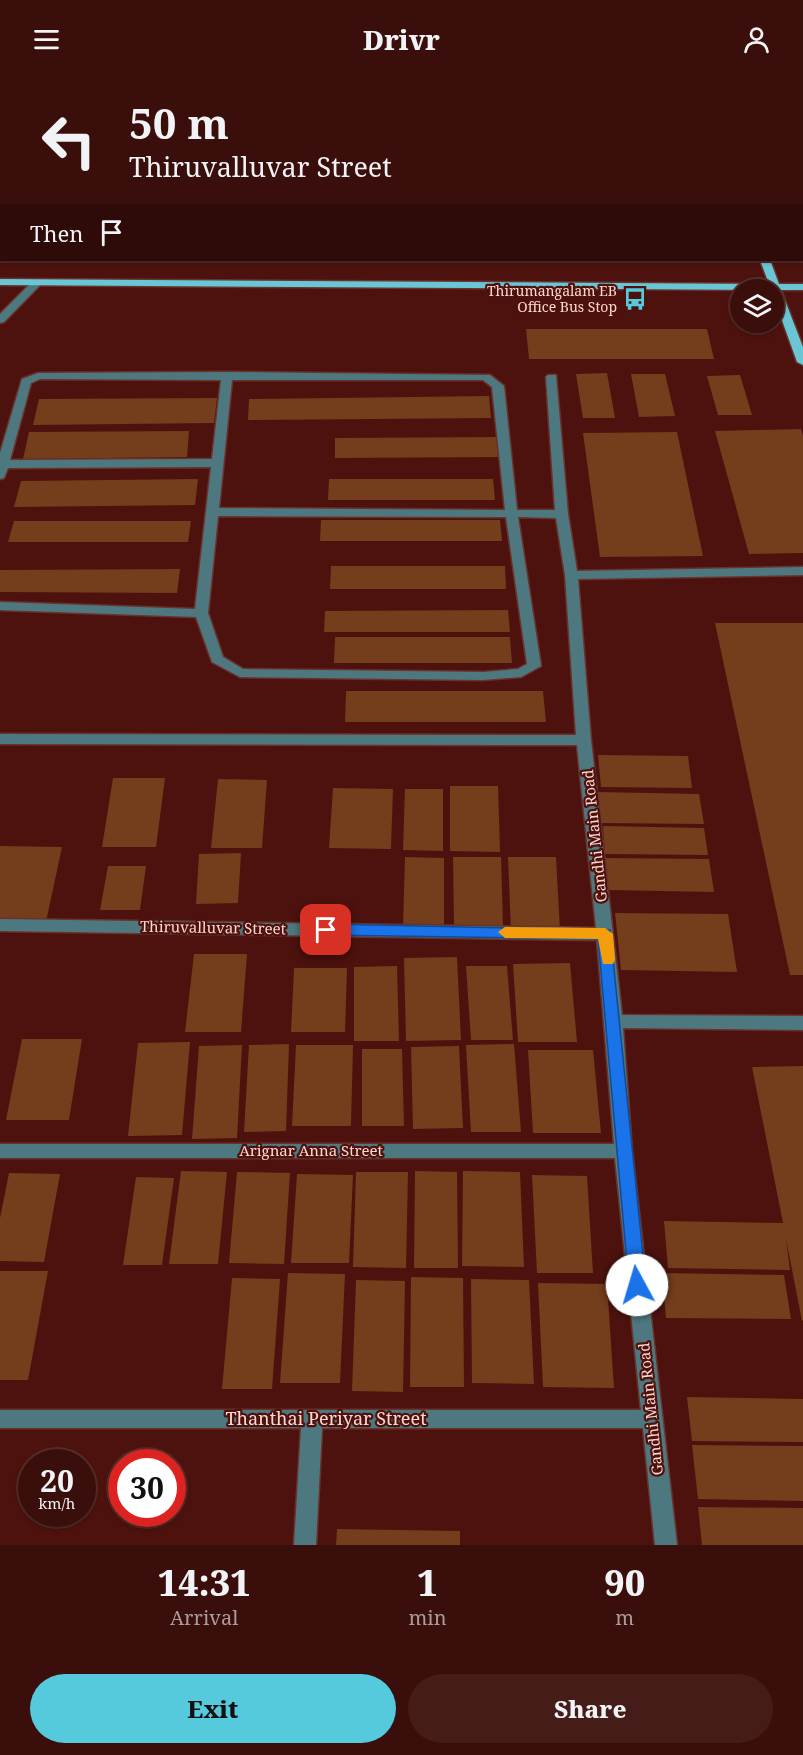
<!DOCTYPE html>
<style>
:root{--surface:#3a0e0a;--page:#451c18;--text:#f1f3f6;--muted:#ab9c9c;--line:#542e2b;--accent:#54cadc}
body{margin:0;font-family:"Noto Serif",serif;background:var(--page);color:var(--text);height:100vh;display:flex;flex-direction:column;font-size:22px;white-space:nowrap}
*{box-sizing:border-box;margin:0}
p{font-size:20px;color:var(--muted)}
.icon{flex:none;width:33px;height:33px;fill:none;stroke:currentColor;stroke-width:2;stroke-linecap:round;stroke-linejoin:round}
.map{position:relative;height:1467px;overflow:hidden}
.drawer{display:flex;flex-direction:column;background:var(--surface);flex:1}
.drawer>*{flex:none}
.hud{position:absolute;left:0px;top:0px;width:804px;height:183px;box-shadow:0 2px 4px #0004,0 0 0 2px var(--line);background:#3a0e0a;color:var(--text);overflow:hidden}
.buttons{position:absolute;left:730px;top:201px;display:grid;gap:12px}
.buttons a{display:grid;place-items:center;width:54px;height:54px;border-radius:50%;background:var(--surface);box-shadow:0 2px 4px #0004,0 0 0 2px var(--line);font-size:30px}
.speed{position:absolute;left:18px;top:1371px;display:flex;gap:12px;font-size:30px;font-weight:700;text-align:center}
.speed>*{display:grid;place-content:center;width:78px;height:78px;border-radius:50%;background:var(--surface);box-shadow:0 2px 4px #0004,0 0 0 2px var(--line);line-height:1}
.speed small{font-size:15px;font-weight:400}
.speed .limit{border:9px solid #d22;background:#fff;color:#111}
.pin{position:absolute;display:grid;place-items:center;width:51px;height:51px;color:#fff;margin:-26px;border-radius:12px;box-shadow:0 3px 9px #0006}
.me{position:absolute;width:66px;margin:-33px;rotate:354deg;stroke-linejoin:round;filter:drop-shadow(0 0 4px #0008)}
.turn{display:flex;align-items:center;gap:21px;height:126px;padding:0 30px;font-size:27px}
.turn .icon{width:78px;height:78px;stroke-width:2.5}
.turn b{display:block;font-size:42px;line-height:51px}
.then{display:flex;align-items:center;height:57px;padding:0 30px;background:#0003;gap:12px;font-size:22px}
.eta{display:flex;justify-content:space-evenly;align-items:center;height:102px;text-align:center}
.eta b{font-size:36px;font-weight:800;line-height:42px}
.button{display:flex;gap:12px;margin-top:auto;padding:12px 30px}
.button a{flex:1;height:69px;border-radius:36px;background:var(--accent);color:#111;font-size:24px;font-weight:800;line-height:69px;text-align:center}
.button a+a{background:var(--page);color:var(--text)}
header{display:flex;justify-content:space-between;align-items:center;height:78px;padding:0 30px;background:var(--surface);font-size:27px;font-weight:800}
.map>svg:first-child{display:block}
</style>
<header><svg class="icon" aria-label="menu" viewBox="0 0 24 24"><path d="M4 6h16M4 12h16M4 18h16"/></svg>Drivr<svg class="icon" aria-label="person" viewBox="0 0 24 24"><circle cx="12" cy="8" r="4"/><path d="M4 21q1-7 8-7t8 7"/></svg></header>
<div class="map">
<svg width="803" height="1467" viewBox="0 0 803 1467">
<rect width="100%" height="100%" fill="#4d120d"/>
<path fill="#743d1c" d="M 526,251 L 707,251 L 714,281 L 529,281 Z
M 607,295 L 615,340 L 583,340 L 576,296 Z
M 631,296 L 665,296 L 675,338 L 639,339 Z
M 740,297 L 752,337 L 718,337 L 707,298 Z
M 489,318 L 491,340 L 248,342 L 249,321 Z
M 217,320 L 214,345 L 33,347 L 39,321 Z
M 801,351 L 803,358 L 803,475 L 749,476 L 715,353 Z
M 189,353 L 187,379 L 23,381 L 29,354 Z
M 677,354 L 703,478 L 600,479 L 583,355 Z
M 499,359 L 501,379 L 335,380 L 335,360 Z
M 198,401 L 195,427 L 14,429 L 21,403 Z
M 329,401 L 493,401 L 495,422 L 328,422 Z
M 321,442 L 500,442 L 502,463 L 320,463 Z
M 14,443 L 191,443 L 188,464 L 8,464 Z
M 331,488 L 505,488 L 506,511 L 330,511 Z
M 180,491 L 177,515 L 0,514 L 0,492 Z
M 508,532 L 510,554 L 324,554 L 325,533 Z
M 715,545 L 803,545 L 803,897 L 790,897 Z
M 335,559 L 510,559 L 512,585 L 334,585 Z
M 346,613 L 543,613 L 546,644 L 345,644 Z
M 598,677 L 688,678 L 692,710 L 601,709 Z
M 113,700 L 165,700 L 156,769 L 102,769 Z
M 218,701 L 267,702 L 262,770 L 211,770 Z
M 450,708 L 498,708 L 500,774 L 450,773 Z
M 333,710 L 393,711 L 391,771 L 329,770 Z
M 405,711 L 443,711 L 443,773 L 403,772 Z
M 597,714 L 699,716 L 704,746 L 600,745 Z
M 603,748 L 704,750 L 708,777 L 605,776 Z
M 0,768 L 62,769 L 46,844 L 0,843 Z
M 241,775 L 238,825 L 196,826 L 199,776 Z
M 405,779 L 444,780 L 444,850 L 403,849 Z
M 453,779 L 501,779 L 503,849 L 454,848 Z
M 508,779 L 556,779 L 560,853 L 511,853 Z
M 605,780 L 709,781 L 714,814 L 608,812 Z
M 108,788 L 146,788 L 140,832 L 100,832 Z
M 615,835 L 728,836 L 737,894 L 621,892 Z
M 194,876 L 247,876 L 241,954 L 185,954 Z
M 457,879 L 461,962 L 406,963 L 404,880 Z
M 570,885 L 577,964 L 518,964 L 513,886 Z
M 397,888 L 399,963 L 354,963 L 354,889 Z
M 466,888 L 507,888 L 513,962 L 471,962 Z
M 294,890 L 347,890 L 345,954 L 291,954 Z
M 22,961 L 82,961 L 69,1042 L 6,1042 Z
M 190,964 L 182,1057 L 128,1058 L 138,965 Z
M 289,966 L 286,1053 L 244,1054 L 249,967 Z
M 514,966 L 521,1054 L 471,1054 L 466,967 Z
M 242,967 L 237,1060 L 192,1061 L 199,968 Z
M 296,967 L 353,967 L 351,1048 L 292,1048 Z
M 459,968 L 463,1050 L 413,1051 L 411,969 Z
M 362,971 L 402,971 L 404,1048 L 362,1048 Z
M 528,972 L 593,972 L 601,1055 L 533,1055 Z
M 803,988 L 803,1242 L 802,1243 L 786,1161 L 790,1192 L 668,1190 L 664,1143 L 783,1145 L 752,989 Z
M 181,1093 L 227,1094 L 218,1186 L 169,1186 Z
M 415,1093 L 457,1094 L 458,1190 L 414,1190 Z
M 463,1093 L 520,1094 L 524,1189 L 462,1188 Z
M 237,1094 L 290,1095 L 284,1186 L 229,1185 Z
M 356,1094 L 408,1094 L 406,1190 L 353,1189 Z
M 9,1095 L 60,1096 L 44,1184 L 0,1183 L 0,1140 Z
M 297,1096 L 353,1097 L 349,1185 L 291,1185 Z
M 532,1097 L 587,1098 L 593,1195 L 537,1195 Z
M 136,1099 L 174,1100 L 162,1187 L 123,1187 Z
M 0,1193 L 48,1193 L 28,1302 L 0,1302 Z
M 288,1195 L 345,1196 L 340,1305 L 280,1305 Z
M 662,1195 L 784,1197 L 791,1241 L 666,1240 Z
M 411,1199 L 463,1200 L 464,1309 L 410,1309 Z
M 232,1200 L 280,1201 L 272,1311 L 222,1311 Z
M 471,1201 L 529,1202 L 534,1306 L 472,1305 Z
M 356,1202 L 405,1203 L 403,1314 L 352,1313 Z
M 538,1205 L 607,1206 L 614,1310 L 543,1309 Z
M 687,1319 L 803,1321 L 803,1364 L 692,1363 Z
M 692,1367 L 803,1368 L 803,1423 L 698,1421 Z
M 698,1429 L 803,1430 L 803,1467 L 702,1467 Z
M 337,1451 L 460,1453 L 460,1467 L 336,1467 Z"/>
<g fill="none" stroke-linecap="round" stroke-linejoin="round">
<g stroke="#69322c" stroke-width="3">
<path id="minor" d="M 176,0 L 184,0 L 184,2 L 176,2 Z
M 464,0 L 472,0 L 472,2 L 464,2 Z
M 673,0 L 681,0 L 681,2 L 673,2 Z
M 0,40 L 2,40 L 2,46 L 0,46 Z
M 0,138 L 2,138 L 2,144 L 0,144 Z
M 34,202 L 43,204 L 4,244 L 0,245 L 0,236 Z
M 227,294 L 490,297 L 504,308 L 517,432 L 555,432 L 546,299 L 548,297 L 556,297 L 568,436 L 577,493 L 803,489 L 803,497 L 578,501 L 591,662 L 622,937 L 803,938 L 803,952 L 623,950 L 632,1073 L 677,1467 L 655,1467 L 643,1350 L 322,1350 L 316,1467 L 294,1467 L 301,1350 L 0,1350 L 0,1332 L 641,1332 L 615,1080 L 0,1080 L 0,1066 L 614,1066 L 597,862 L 0,853 L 0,841 L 596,850 L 577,667 L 0,666 L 0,656 L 576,657 L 565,497 L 556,440 L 518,439 L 541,588 L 521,599 L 483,602 L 240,599 L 212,584 L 196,539 L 0,532 L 0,524 L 195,531 L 211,389 L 8,390 L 4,400 L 0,401 L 0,375 L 22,301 L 38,295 ZM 40,301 L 221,302 L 212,381 L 10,382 L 31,305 ZM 232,302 L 483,302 L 492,309 L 505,432 L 219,430 ZM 218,438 L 506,439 L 527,586 L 518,591 L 483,594 L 243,591 L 223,579 L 208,535 Z"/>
</g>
<g stroke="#69322c" stroke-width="3">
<path id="major" d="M 705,0 L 713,0 L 714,2 L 705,2 Z
M 742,0 L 750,0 L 751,2 L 742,2 Z
M 777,0 L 785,0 L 786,2 L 777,2 Z
M 802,53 L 803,53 L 803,60 L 802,60 Z
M 802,150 L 803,150 L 803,158 L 802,158 Z
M 0,159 L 2,159 L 2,165 L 0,165 Z
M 802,165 L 803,165 L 803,171 L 802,171 Z
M 760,182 L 770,182 L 779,206 L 803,206 L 803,212 L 781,212 L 803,269 L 803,287 L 797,284 L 774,220 L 774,212 L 0,207 L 0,201 L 769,206 Z"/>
</g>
<use href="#minor" fill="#4e787f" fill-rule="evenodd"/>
<use href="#major" fill="#69c6d5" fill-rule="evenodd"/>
</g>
<path fill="#1a73e8" stroke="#114b97" stroke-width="1.5" d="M 326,846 L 610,852 L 646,1207 L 643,1212 L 637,1215 L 631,1212 L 629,1207 L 598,861 L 326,857 L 319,852 Z"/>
<path fill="#f59e0b" d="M 505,849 L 605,850 L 613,856 L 615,882 L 613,886 L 603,886 L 598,861 L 505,860 L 498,854 Z"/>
<defs>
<g id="bus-bare" transform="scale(1.8)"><path d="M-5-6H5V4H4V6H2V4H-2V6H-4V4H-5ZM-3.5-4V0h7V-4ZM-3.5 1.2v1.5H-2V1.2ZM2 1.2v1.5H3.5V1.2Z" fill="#54cadc" stroke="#4d120d" stroke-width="2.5" paint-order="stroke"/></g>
</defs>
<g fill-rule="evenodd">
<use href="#bus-bare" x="635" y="221"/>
</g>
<g text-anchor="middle" stroke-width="4.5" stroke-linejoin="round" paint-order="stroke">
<g font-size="14" fill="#fed7d0" stroke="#4d120d" text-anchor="end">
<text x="617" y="218">Thirumangalam EB<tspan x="617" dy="16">Office Bus Stop</tspan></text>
</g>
<g font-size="15" fill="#fed7d0" stroke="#4d120d">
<text transform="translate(595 758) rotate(-96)" y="5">Gandhi Main Road</text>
<text transform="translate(213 850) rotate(1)" y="5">Thiruvalluvar Street</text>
<text x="311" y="1078">Arignar Anna Street</text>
<text transform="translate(651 1331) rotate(-96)" y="5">Gandhi Main Road</text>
</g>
<g font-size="18" fill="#fed7d0" stroke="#4d120d">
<text x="326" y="1347">Thanthai Periyar Street</text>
</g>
</g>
</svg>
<div class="buttons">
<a><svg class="icon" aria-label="layers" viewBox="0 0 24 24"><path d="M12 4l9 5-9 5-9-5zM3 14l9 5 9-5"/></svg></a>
</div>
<div class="speed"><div>20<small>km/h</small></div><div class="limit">30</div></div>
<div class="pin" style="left:326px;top:852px;background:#d93025"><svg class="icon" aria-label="arrive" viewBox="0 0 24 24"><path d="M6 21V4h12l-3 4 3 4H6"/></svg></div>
<svg class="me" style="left:637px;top:1207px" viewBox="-20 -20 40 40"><circle r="19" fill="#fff"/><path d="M0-13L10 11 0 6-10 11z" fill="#1a73e8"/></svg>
<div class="hud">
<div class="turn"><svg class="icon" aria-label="left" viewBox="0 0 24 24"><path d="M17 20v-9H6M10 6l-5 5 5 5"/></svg><div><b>50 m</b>Thiruvalluvar Street</div></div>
<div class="then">Then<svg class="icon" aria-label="arrive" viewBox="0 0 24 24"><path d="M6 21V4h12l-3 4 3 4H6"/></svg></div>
</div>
</div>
<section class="drawer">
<div class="eta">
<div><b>14:31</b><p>Arrival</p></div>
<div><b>1</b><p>min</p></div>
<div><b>90</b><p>m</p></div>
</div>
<div class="button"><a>Exit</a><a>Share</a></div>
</section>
